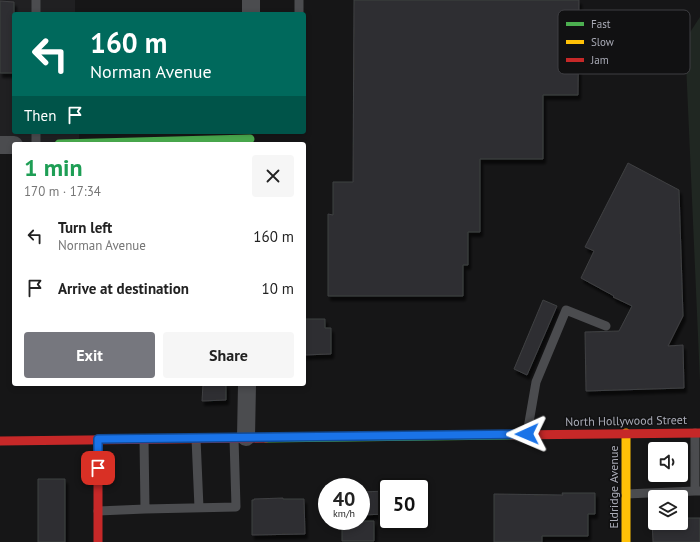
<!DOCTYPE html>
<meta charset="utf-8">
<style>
:root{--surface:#fff;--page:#f6f6f6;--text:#222;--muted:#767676;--accent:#76777e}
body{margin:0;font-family:"PT Sans",sans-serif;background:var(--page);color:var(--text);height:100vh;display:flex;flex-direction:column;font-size:15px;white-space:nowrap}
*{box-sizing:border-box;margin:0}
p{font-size:13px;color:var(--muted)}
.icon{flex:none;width:22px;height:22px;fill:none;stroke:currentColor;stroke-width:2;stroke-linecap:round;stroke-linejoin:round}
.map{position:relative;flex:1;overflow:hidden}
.sheet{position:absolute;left:12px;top:142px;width:294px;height:244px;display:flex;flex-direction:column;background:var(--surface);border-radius:4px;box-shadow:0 2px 6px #0003}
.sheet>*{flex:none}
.top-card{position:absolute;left:12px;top:12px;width:294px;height:122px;border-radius:4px;box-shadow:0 2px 6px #0003;background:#00695c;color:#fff;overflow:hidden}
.buttons{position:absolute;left:648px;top:442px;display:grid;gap:8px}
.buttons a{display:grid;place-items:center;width:40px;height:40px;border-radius:4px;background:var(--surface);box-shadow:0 2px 6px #0003;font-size:20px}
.speed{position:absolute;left:318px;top:478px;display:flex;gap:8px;font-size:20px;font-weight:700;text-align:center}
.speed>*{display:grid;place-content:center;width:52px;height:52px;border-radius:50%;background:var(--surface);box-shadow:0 2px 6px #0003;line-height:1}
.speed small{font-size:10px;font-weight:400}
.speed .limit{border:2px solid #111;border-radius:6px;background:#fff;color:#111}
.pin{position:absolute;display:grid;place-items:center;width:34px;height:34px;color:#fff;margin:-17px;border-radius:8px;box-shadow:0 2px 6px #0006}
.me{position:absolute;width:44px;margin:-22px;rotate:269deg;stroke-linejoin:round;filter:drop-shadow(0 0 3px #0008)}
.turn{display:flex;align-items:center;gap:14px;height:84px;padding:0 12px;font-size:18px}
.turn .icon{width:52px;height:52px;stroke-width:2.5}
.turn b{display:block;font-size:28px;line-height:34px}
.then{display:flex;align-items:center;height:38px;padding:0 12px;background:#0003;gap:8px;font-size:15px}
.round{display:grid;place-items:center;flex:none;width:42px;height:42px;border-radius:4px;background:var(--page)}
.head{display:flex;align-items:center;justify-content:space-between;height:68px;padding:0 12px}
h1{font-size:24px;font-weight:600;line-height:30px;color:#1e9e55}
.cta{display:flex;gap:8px;margin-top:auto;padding:8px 12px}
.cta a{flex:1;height:46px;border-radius:4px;background:var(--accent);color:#fff;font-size:16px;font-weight:600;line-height:46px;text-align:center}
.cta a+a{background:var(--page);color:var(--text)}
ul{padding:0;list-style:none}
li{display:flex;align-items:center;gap:12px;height:52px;padding:0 12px}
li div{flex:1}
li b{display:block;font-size:15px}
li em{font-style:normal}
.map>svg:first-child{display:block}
</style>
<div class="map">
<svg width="700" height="542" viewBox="0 0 700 542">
<defs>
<filter id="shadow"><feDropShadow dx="2.5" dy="4.5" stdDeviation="1" flood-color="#0009"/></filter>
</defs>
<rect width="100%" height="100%" fill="#161617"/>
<path fill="#202022" d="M 0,0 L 75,0 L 75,14 L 14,14 L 14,132 L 79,132 L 79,144 L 14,144 L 0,145 Z"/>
<path fill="#202722" d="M 700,17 L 700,381 L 685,40 Z"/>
<path fill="#2f2f31" stroke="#3f4043" filter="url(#shadow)" d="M 354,0 L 579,0 L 578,95 L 543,95 L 543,159 L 480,159 L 480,232 L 468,232 L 468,265 L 463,265 L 463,296 L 328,296 L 328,214 L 333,215 L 333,182 L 353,182 Z
M 0,1 L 14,2 L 14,73 L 0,73 Z
M 628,163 L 679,190 L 683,316 L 668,346 L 683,345 L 684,388 L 586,391 L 585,332 L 619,331 L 632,306 L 613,297 L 614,296 L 581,278 L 594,251 L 585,247 Z
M 543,300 L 557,306 L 527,375 L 514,369 Z
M 304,319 L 325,319 L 325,328 L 331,328 L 331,354 L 304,355 Z
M 203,384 L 226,384 L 226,400 L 202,401 Z
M 38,479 L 65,479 L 65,542 L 38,542 Z
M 387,491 L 387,514 L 361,515 L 361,492 Z
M 562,493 L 595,493 L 595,514 L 588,514 L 588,536 L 542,536 L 542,542 L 494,542 L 494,494 L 563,495 Z
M 283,498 L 283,499 L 304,499 L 305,534 L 252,535 L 252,500 L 254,500 L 254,499 Z
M 681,518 L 700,518 L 700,542 L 653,542 L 652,519 L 655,519 L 655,523 L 681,523 Z
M 342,521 L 374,521 L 374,541 L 342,541 Z"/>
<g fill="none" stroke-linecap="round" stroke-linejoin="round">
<path stroke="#4b4c4f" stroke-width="9" d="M 299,0 L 299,14
M 36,14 L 36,0
M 36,132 L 36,144
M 695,433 L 695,491 L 700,491
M 527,434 L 536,382 L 566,310 L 606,326
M 196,438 L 199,508
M 144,439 L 145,509 L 236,507 L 234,438
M 626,494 L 695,491
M 98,511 L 145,509"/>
<path stroke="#4b4c4f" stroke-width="18" d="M 251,14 L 251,0
M 0,145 L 14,145
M 246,437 L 247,384"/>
<path stroke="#4caf50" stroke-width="9" d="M 59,144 L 250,139
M 266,438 L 511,435"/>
<path stroke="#ffc107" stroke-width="9" d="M 626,433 L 626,542"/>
<path stroke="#c62828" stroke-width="9" d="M 511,435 L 700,433
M 98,439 L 98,542
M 0,441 L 266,438"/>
</g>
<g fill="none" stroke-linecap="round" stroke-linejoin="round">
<g stroke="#114b97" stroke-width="10">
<path id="route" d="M 98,468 L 98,439 L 527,434"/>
</g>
<use href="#route" stroke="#1a73e8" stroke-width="7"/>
</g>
<g text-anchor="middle" stroke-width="3" stroke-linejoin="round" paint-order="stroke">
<g font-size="12" fill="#a9abb6" stroke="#111112">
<text transform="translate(626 421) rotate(-1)" y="4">North Hollywood Street</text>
<text transform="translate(614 487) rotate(-90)" y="4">Eldridge Avenue</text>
</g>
</g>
<rect x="558" y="10" width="132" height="64" rx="6" fill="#111112" stroke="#3f3f43" stroke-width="1"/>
<rect x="566" y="22" width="18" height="4" fill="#4caf50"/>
<rect x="566" y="40" width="18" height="4" fill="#ffc107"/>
<rect x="566" y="58" width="18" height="4" fill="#c62828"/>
<g font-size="11" fill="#a9abb6">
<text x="591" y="28">Fast</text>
<text x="591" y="46">Slow</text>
<text x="591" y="64">Jam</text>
</g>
</svg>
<div class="buttons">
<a><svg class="icon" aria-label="sound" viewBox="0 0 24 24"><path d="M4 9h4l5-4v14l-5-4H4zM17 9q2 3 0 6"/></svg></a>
<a><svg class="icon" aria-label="layers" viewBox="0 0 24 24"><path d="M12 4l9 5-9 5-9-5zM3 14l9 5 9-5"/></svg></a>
</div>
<div class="speed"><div>40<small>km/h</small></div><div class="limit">50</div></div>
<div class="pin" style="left:98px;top:468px;background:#d93025"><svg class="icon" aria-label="arrive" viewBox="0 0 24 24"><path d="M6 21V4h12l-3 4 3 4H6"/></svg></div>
<svg class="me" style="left:527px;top:434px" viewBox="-20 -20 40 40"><path d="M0-17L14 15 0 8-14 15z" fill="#1a73e8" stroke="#fff" stroke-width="4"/></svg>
<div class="top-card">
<div class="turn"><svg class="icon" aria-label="left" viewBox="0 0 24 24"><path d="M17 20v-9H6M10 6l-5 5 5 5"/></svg><div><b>160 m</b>Norman Avenue</div></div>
<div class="then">Then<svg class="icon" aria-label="arrive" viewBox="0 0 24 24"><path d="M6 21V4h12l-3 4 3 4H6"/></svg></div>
</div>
<section class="sheet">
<div class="head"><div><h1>1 min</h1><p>170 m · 17:34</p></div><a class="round"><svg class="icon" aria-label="close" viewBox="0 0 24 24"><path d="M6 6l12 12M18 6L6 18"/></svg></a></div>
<ul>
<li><svg class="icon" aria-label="left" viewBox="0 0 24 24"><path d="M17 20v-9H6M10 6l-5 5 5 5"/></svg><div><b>Turn left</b><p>Norman Avenue</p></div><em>160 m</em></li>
<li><svg class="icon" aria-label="arrive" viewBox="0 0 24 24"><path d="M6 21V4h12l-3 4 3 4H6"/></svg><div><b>Arrive at destination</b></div><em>10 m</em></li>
</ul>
<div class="cta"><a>Exit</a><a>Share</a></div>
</section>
</div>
